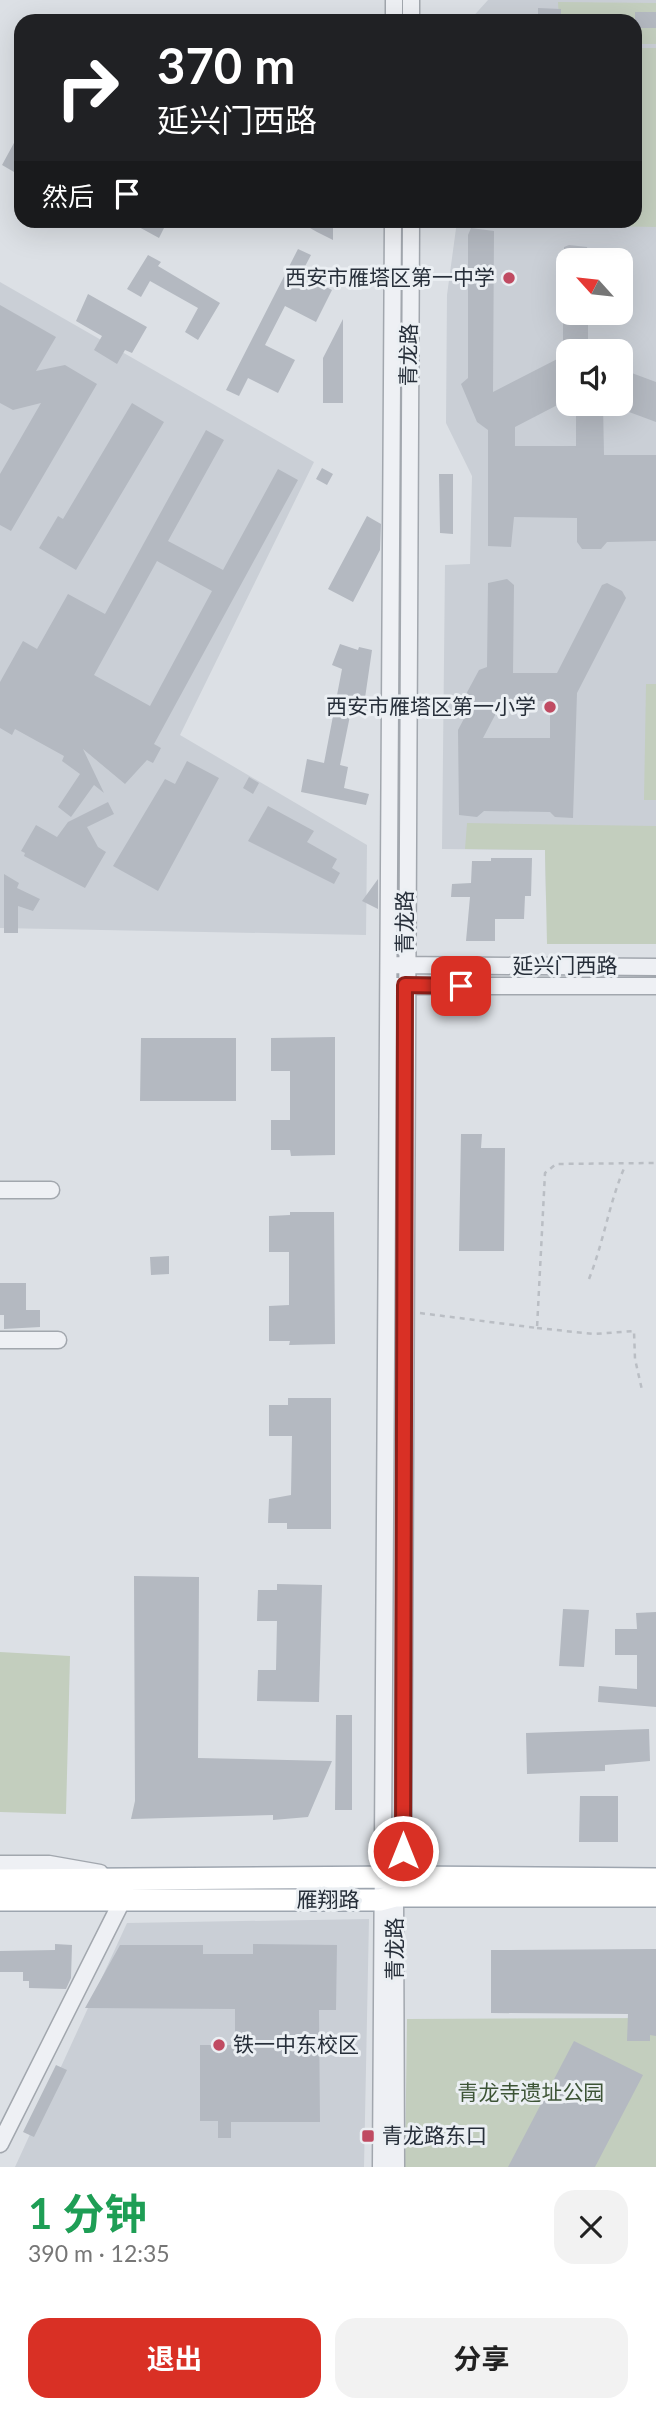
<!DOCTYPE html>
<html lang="zh">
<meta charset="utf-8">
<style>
:root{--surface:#fff;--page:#f2f2f2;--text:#222;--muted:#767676;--accent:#d93025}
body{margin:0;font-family:Lato,"Noto Sans SC",sans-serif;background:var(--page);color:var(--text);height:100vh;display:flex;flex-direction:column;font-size:26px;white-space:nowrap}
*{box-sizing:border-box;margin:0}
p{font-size:23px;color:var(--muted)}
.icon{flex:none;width:38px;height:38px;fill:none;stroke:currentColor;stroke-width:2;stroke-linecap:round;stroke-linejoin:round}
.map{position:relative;height:2167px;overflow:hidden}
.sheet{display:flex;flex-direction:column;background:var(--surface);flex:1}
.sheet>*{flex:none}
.guide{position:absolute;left:14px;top:14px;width:628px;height:214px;border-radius:21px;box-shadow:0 7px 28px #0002;background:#202124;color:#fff;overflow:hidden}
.needle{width:46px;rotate:297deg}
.buttons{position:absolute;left:556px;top:248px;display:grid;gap:14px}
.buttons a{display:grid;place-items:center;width:77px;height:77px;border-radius:14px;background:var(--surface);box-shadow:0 7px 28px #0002;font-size:35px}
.pin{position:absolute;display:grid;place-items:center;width:60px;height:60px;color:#fff;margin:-30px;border-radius:14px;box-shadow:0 4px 10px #0006}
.me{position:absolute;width:77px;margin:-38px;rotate:0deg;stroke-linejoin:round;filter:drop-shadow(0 0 5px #0008)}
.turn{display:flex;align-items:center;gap:24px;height:147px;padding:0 28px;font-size:32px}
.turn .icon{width:91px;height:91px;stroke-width:2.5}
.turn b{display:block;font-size:49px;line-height:60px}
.then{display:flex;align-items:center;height:66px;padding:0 28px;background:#0003;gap:14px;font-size:26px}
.round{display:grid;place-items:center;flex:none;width:74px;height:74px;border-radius:21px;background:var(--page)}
.headline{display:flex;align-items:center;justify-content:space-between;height:119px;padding:0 28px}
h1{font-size:42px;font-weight:700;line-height:52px;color:#1e9e55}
.cta{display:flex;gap:14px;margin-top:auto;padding:14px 28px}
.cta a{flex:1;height:80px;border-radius:21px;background:var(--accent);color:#fff;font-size:28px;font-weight:700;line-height:80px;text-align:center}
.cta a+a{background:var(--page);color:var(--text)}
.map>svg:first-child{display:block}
</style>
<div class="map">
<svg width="656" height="2167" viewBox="0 0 656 2167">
<rect width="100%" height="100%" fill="#dce0e5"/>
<path fill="#cacfd6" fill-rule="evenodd" d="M 488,0 L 656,0 L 656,944 L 546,900 L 545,850 L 442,849 L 445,565 L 470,564 L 472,476 L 446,423 L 447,295 L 457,221 L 635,220 L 635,21 L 469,21 ZM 569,261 L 621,261 L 621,313 L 569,313 ZM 569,352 L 621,352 L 621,404 L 569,404 Z
M 0,282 L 314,462 L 180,735 L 367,845 L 366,935 L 0,928 Z
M 369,1919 L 364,2167 L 15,2167 L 127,1923 Z"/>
<path fill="#c3cebe" d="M 558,2 L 656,3 L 656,44 L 635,44 L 635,21 L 559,21 Z
M 635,48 L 656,48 L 656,227 L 542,225 L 530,221 L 635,220 Z
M 646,684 L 656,684 L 656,800 L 644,800 Z
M 467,823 L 656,826 L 656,944 L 547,944 L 545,850 L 465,849 Z
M 0,1652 L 70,1656 L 66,1814 L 0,1812 Z
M 656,2018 L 656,2167 L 405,2167 L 407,2019 Z"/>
<path fill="#b4b9c1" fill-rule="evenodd" d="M 538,8 L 561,9 L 561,21 L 538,21 Z
M 635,12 L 656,12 L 656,28 L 635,28 Z
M 21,130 L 21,176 L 2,165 Z
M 126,220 L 168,220 L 159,238 Z
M 296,220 L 333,220 L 333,240 L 317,232 Z
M 471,228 L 494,231 L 493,392 L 569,353 L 569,399 L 515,427 L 515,446 L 576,446 L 576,404 L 603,404 L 604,455 L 656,455 L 656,541 L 607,542 L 601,549 L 582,549 L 577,542 L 577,518 L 514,517 L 511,547 L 488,546 L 488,430 L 477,422 L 461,384 L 468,378 L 468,235 Z
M 569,245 L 587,247 L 589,261 L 564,261 L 564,247 Z
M 298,249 L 311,255 L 301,274 L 332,290 L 316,322 L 285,306 L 265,345 L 295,360 L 278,393 L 248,378 L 239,396 L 226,390 Z
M 148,255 L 161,262 L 158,266 L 220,303 L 198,340 L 185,332 L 198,308 L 150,281 L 141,297 L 127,289 Z
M 88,294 L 147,327 L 132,353 L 125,350 L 117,364 L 94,350 L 102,336 L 76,321 Z
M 0,305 L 56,337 L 36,371 L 65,365 L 97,384 L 11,531 L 0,525 L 0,474 L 41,403 L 13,410 L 0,403 Z
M 563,313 L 588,313 L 588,352 L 563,352 Z
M 343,319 L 343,403 L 323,403 L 323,358 Z
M 621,369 L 656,382 L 656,422 L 621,409 Z
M 132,403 L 164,422 L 76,570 L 39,548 L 58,516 L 63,519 Z
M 206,430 L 224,440 L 168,541 L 223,570 L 278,469 L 298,480 L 154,744 L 161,748 L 153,763 L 147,760 L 125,784 L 83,749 L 104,793 L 94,785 L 71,817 L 58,807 L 80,774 L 62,761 L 64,756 L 15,729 L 12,735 L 0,728 L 0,682 L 23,641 L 37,649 L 68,594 L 105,614 ZM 157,561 L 212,591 L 150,706 L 94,675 Z
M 322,468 L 333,474 L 327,485 L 316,479 Z
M 439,474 L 453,474 L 453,534 L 440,533 Z
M 367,516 L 381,524 L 380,550 L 353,602 L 328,589 Z
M 507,579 L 514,585 L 513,673 L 557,673 L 602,585 L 607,583 L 622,591 L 626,598 L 577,693 L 573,818 L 555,817 L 550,812 L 484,811 L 477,817 L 459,815 L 458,730 L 469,709 L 464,698 L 479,670 L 487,667 L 488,583 ZM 503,700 L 547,701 L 547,707 L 550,708 L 550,738 L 483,738 Z
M 340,644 L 358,650 L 359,647 L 372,650 L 365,698 L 354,696 L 340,765 L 348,767 L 344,788 L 369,794 L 366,805 L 301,792 L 307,759 L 324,763 L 342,669 L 332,665 Z
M 187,761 L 219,778 L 158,891 L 113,866 L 165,779 L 175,784 Z
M 249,777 L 259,783 L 253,794 L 243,788 Z
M 108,802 L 114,814 L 87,827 L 98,847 L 106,852 L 85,888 L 24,856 L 25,853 L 21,851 L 36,825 L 57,837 L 68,822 Z
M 268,806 L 314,831 L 307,842 L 337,859 L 332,868 L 340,873 L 334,884 L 248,841 Z
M 491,858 L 532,858 L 531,896 L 525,896 L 524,919 L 495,919 L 495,941 L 466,941 L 470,897 L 451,897 L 452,884 L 471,883 L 472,861 L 491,861 Z
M 4,874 L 19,883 L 17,888 L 40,899 L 33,911 L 18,906 L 18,933 L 4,933 Z
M 378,879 L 378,909 L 362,901 Z
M 335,1037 L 335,1155 L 291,1156 L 290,1150 L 271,1150 L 271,1120 L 290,1120 L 290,1071 L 271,1071 L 271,1038 Z
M 141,1038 L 236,1038 L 236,1101 L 140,1101 Z
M 461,1134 L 482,1134 L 481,1148 L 505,1148 L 504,1251 L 459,1251 Z
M 290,1212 L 334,1212 L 335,1344 L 289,1345 L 290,1341 L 269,1341 L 269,1306 L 289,1305 L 289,1252 L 269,1252 L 269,1216 L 290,1215 Z
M 169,1256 L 169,1274 L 151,1275 L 150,1257 Z
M 0,1283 L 26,1283 L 26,1310 L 40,1310 L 40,1327 L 4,1329 L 4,1315 L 0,1315 Z
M 288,1398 L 331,1398 L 331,1529 L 287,1529 L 287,1523 L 268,1523 L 269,1499 L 291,1495 L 292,1436 L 269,1436 L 269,1405 L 288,1405 Z
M 134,1576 L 199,1577 L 198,1758 L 332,1761 L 308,1817 L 273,1820 L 273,1815 L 131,1819 L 135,1801 Z
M 277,1584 L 322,1585 L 319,1702 L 257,1701 L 258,1670 L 276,1670 L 277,1621 L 257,1621 L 258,1590 L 277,1590 Z
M 563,1609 L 589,1610 L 584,1667 L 559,1666 Z
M 656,1612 L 656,1707 L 598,1702 L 599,1686 L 637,1689 L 637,1655 L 615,1655 L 615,1629 L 637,1629 L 636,1613 Z
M 336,1715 L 352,1715 L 352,1810 L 335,1810 Z
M 649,1729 L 650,1761 L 605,1765 L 605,1771 L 527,1774 L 526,1733 Z
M 580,1796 L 618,1796 L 618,1842 L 579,1842 Z
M 55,1944 L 72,1945 L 71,1978 L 66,1989 L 29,1988 L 29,1981 L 23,1981 L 23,1972 L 0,1972 L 0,1951 L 55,1950 Z
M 253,1944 L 337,1945 L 336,2010 L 319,2010 L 320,2122 L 231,2122 L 231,2138 L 218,2138 L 218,2121 L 200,2121 L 200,2045 L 235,2045 L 235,2009 L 85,2008 L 120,1945 L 203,1945 L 203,1954 L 253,1954 Z
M 656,1949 L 656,2036 L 650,2035 L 650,2041 L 627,2041 L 628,2014 L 491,2013 L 491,1950 Z
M 574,2041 L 643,2075 L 595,2167 L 508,2167 Z
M 56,2065 L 67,2070 L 34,2137 L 23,2132 Z"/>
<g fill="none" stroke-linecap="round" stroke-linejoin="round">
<g stroke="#a2a7ae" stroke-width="19">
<path id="minor" d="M 394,21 L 394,0
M 411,21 L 411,0
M 396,965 L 656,967
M 395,986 L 656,986
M 0,1190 L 51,1190
M 0,1340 L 58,1340
M 0,1864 L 49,1864 L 100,1873
M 0,2144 L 123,1899
M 381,2167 L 393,220
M 396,2167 L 395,1896 L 403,1877 L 411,220"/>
</g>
<g stroke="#9da5af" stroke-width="24">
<path id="major" d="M 0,1880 L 403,1877 L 656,1879
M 0,1900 L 380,1900 L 395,1896 L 656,1896"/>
</g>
<path stroke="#babec4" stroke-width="2.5" stroke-dasharray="5 5" stroke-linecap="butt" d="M 589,1279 C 604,1241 609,1203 625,1166
M 420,1313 L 537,1328 L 545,1173 L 556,1164 L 656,1163
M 537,1328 L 594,1334 L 634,1331 L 635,1359 L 642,1390"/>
<use href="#minor" stroke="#eef0f4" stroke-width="16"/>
<use href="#major" stroke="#fff" stroke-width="21"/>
</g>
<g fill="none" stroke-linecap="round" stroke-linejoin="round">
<g stroke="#8d1f18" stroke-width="18">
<path id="route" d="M 403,1851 L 405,985 L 461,986"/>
</g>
<use href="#route" stroke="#d93025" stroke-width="12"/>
</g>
<g fill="#c04b62" stroke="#ebeff3" stroke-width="2.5">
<circle cx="509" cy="278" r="7"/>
<circle cx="550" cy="707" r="7"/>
<circle cx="219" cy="2045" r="7"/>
<rect x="361" y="2129" width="14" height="14" rx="3.5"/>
</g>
<g text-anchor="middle" stroke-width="6" stroke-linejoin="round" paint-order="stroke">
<g font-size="21" fill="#272f3a" stroke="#ebeff3" text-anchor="end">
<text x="495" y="285">西安市雁塔区第一中学</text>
<text x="536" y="714">西安市雁塔区第一小学</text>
<text x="233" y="2052" text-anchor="start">铁一中东校区</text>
<text x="382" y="2143" text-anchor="start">青龙路东口</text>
</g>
<g font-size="21" fill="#272f3a" stroke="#ebeff3">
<text transform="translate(409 355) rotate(-89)" y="7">青龙路</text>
<text transform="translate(405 922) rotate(-90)" y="7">青龙路</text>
<text x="565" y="973">延兴门西路</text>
<text x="328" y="1907">雁翔路</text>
<text transform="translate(395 1949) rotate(-90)" y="7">青龙路</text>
</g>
<g font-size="21" fill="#3d5436" stroke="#ebeff3">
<text x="531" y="2100">青龙寺遗址公园</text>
</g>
</g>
</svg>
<div class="buttons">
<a><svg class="needle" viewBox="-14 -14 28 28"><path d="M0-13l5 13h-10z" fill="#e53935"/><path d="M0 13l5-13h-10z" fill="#767676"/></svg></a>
<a><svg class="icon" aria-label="sound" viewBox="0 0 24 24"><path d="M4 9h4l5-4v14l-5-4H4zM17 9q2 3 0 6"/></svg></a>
</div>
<div class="pin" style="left:461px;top:986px;background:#d93025"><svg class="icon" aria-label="arrive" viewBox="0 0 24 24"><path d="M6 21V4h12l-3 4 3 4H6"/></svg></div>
<svg class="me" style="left:403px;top:1851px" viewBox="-20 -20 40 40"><circle r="17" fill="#d93025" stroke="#fff" stroke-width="3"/><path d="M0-11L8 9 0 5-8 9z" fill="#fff"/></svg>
<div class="guide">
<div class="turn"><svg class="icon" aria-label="right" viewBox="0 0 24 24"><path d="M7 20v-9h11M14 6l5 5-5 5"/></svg><div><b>370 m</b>延兴门西路</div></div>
<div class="then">然后<svg class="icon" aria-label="arrive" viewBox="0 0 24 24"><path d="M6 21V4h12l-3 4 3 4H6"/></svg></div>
</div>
</div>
<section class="sheet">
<div class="headline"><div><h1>1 分钟</h1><p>390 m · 12:35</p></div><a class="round"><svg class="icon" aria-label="close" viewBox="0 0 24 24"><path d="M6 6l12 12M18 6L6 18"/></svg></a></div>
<div class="cta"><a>退出</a><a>分享</a></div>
</section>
